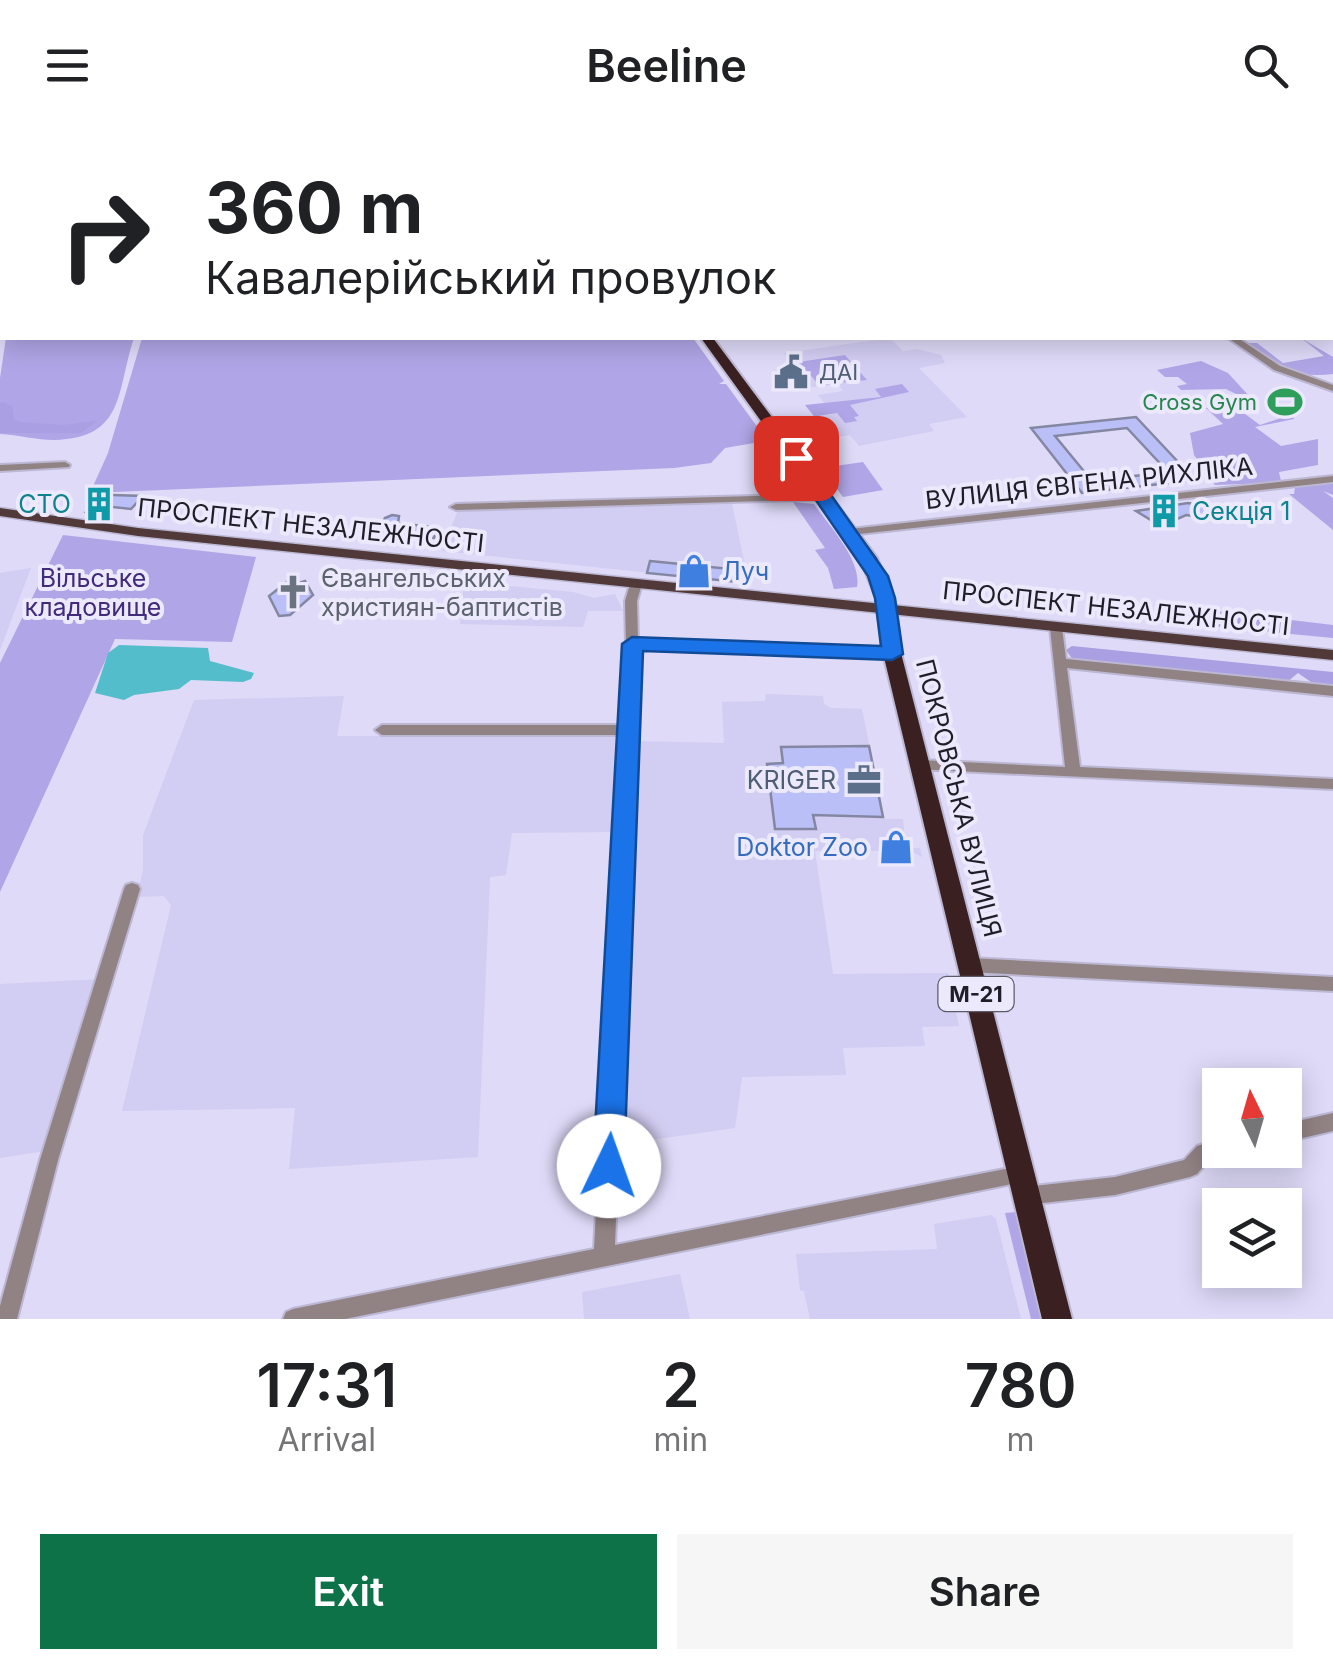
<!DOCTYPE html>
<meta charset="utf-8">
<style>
:root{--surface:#fff;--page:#f6f6f6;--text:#202124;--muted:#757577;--accent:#0e7249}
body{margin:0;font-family:Inter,sans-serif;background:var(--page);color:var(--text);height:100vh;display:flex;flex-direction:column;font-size:38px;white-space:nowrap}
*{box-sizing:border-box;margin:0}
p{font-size:32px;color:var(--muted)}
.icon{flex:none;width:55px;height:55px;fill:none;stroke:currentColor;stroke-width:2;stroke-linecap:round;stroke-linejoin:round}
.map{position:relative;height:1189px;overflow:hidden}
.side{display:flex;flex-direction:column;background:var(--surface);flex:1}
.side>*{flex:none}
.guide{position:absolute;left:0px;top:0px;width:1335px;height:210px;box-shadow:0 5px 25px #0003;background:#fff;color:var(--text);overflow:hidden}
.needle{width:65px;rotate:355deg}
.fabs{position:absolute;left:1202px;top:938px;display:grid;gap:20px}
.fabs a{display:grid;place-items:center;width:100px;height:100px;border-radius:0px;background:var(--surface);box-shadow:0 5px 25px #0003;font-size:50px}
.pin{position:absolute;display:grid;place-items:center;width:85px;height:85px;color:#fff;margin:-42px;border-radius:20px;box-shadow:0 5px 15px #0006}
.me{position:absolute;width:110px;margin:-55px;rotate:3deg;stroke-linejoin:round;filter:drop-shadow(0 0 8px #0008)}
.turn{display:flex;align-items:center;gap:35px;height:210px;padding:0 40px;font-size:45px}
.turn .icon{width:130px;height:130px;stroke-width:2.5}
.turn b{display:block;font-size:70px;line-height:85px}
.eta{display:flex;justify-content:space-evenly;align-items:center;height:170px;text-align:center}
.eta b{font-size:60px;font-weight:600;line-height:70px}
.button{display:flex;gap:20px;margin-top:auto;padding:20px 40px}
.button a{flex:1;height:115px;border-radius:0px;background:var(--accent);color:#fff;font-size:40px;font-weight:600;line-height:115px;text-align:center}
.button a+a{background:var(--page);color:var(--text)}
header{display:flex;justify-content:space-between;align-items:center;height:130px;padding:0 40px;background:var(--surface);font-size:45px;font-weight:600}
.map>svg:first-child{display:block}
</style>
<header><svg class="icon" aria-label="menu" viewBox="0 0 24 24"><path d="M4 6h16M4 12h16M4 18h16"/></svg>Beeline<svg class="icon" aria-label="search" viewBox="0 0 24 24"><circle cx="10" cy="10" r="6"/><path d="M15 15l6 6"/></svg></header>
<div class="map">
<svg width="1333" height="1189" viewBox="0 0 1333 1189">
<rect width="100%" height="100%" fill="#dedaf8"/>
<path fill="#d2cdf2" d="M 0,0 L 370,0 L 370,2 L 2,2 L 0,130 Z
M 890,208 L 903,221 L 917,219 L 941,225 L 945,233 L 919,238 L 967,287 L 929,294 L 934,301 L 859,316 L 850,305 L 836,307 L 819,287 L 833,284 L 818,265 L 843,261 L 838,254 L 797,259 L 779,236 L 792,234 L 784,223 Z
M 732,374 L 744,431 L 752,449 L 738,452 L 442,421 L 458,380 Z
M 31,438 L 26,451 L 0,520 L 0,443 Z
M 464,452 L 573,462 L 594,468 L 615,464 L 623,481 L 588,481 L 583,497 L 460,494 Z
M 766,564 L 823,566 L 824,574 L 831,578 L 862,579 L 884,689 L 903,689 L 905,710 L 910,718 L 920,718 L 922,727 L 910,721 L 815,721 L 833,844 L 948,843 L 959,896 L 922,897 L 925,916 L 843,918 L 846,945 L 742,947 L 735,998 L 623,1014 L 635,611 L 724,613 L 722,572 L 765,571 Z
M 344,566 L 337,606 L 615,606 L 613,702 L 512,703 L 506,745 L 490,747 L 478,1027 L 289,1039 L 295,978 L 122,981 L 171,775 L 164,766 L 137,767 L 143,740 L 143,705 L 194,570 Z
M 103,849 L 51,1020 L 0,1028 L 0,854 Z
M 991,1085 L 996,1089 L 1021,1189 L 810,1189 L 804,1161 L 800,1160 L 796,1124 L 937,1119 L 934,1094 Z
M 680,1144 L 690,1189 L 584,1189 L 582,1162 Z"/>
<path fill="#b0a5e6" d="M 6,208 L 134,208 C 116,261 126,308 54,310 C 37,310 18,305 0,304 L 0,248 Z
M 142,208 L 693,208 L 724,251 L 719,254 L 726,254 L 764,306 L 758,309 L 766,308 L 805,364 L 792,368 L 760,312 L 725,318 L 711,333 L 674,338 L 90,363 L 108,323 Z
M 1301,208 L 1333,227 L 1333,244 C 1295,248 1275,239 1247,213 L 1257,213 L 1283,233 L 1324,226 Z
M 845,225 L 867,250 L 819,255 L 799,232 Z
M 1201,231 L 1228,243 L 1250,267 L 1223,271 L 1215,267 L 1224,270 L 1240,266 L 1226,259 L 1181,260 L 1177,256 L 1187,254 L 1178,247 L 1165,247 L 1157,240 Z
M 902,254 L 909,262 L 850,275 L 859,286 L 854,287 L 857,291 L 845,293 L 837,283 L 818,286 L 821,295 L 805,275 L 881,267 L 875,259 Z
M 1230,273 L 1260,295 L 1293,284 L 1294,289 L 1255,297 L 1281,316 L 1318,309 L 1318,335 L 1279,342 L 1281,351 L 1273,353 L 1215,355 L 1194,325 L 1190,303 L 1223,294 L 1206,278 Z
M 863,332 L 883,360 L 843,367 L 821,338 Z
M 1333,353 L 1333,365 L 1323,361 L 1333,368 L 1333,400 L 1289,364 L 1294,364 L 1295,357 Z
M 793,372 L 814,374 C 829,396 862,430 857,457 L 834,459 L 828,438 L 815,420 L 825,418 Z
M 63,405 L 256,427 L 232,512 L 115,509 L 0,762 L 0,533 Z
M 1184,477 L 1333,495 L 1333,508 L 1158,491 L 1154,485 L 1189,485 Z
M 1016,1082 L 1042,1189 L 1031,1189 L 1005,1083 Z"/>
<path fill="#aa9fe3" d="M 3,272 L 12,276 L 14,289 L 20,292 L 63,295 L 97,291 L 81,303 L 0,303 L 0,273 Z
M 1072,516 L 1333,542 L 1333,558 L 1311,552 L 1298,543 L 1287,552 L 1073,530 L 1066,520 Z"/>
<path fill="#53bdcc" d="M 119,515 L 208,518 L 210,531 L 254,543 L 251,549 L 243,552 L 191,550 L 179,559 L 134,565 L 124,570 L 95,563 L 108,523 Z"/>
<path fill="#bbbff8" stroke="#8487a2" stroke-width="2.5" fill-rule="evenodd" d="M 1136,287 L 1195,350 L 1082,363 L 1031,298 ZM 1127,298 L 1168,342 L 1092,351 L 1055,306 Z
M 99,365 L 112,365 L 143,366 L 131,379 L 104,376 L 100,383 L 86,382 Z
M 1188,373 L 1231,381 L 1228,389 L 1223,390 L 1186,385 L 1175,390 L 1154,392 L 1136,381 Z
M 392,385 L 399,386 L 398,393 L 439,398 L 434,408 L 376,403 L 385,388 Z
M 650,431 L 741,440 L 738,452 L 647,443 Z
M 288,451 L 293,455 L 305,451 L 313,465 L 290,485 L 279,486 L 269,466 Z
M 869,616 L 883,687 L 813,685 L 816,699 L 775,699 L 767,634 L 783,633 L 781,617 Z"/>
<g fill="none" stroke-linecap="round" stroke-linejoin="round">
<g stroke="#bcb8d3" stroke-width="4">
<path id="minor" d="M 414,0 L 420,0 L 421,2 L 415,2 Z
M 997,0 L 1004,0 L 1005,2 L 999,2 Z
M 1114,0 L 1120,0 L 1120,2 L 1114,2 Z
M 1273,0 L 1304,0 L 1301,2 L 1270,2 Z
M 1332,22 L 1333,22 L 1333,26 L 1332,26 Z
M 1332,61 L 1333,61 L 1333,66 L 1332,66 Z
M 1332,115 L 1333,115 L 1333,119 L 1332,119 Z
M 0,128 L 2,128 L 2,133 L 0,133 Z
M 1332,166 L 1333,166 L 1333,172 L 1332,172 Z
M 1228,208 L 1238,208 L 1280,236 L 1333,255 L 1333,261 L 1274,240 Z
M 65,332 L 70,335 L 69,337 L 0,341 L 0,335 Z
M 1333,346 L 1333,352 L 850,405 L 844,402 L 850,399 Z
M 825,364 L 831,367 L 829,369 L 456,380 L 450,377 L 456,374 Z
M 636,450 L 642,454 L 637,471 L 638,510 L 892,519 L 898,523 L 892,527 L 638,518 L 615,1115 L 1020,1036 L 1027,1039 L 1030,1045 L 1027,1051 L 345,1189 L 283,1189 L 286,1182 L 293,1179 L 594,1119 L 621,605 L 382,605 L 375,600 L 382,595 L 621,595 L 626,514 L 625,471 L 630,454 Z
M 1056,494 L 1062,498 L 1066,529 L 1333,556 L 1333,566 L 1067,538 L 1080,637 L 1333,649 L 1333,659 L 915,639 L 913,635 L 915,631 L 920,630 L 1065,637 L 1050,498 Z
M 132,753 L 138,755 L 140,759 L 58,1030 L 17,1189 L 0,1189 L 0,1176 L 40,1030 L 124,759 L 126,755 Z
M 969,828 L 1333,847 L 1333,861 L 969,842 L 963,840 L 961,835 L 963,830 Z
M 1333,983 L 1333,1001 L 1285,1012 L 1285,994 Z
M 1220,1009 L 1220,1020 L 1228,1020 L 1227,1024 L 1210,1029 L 1197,1044 L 1190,1047 L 1115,1065 L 1025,1075 L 1018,1073 L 1015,1066 L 1018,1059 L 1025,1057 L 1115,1047 L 1184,1030 L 1197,1016 Z"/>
</g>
<g stroke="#bcb8d3" stroke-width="3">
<path id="major" d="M 0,378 L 138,398 L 1333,520 L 1333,530 L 138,406 L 0,386 Z"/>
</g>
<g stroke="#bcb8d3" stroke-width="4">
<path id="highway" d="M 580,0 L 590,0 L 591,2 L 581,2 Z
M 701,208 L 713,208 L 877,428 L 894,468 L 901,523 L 1072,1189 L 1042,1189 L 883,523 L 876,468 L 860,428 Z"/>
</g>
<use href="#minor" fill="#918283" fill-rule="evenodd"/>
<use href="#major" fill="#51393a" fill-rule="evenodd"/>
<use href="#highway" fill="#3b2022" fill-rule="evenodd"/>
</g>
<path fill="#1a73e8" stroke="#114b97" stroke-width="2.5" d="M 796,322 L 802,324 L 888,446 L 895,468 L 903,524 L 892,530 L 643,521 L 624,1036 L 620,1046 L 609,1050 L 598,1046 L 593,1036 L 622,514 L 632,507 L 881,516 L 875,468 L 868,446 L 787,328 Z"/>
<defs>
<g id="civic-bare" transform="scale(2.7)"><path d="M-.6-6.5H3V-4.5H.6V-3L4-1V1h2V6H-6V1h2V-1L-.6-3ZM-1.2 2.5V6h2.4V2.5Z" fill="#5c6f8a" stroke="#ebe9fb" stroke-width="2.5" paint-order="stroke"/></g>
<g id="stadium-bare" transform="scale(2.7)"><path d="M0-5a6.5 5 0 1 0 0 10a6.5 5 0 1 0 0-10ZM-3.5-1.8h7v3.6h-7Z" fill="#2e9e5b" stroke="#ebe9fb" stroke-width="2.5" paint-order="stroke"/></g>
<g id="building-bare" transform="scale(2.7)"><path d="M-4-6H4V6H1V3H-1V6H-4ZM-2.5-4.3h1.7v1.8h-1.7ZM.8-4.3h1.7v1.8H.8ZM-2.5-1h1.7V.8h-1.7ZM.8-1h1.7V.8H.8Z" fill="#0f9aa8" stroke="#ebe9fb" stroke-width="2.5" paint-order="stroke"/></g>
<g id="shop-bare" transform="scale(2.7)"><path d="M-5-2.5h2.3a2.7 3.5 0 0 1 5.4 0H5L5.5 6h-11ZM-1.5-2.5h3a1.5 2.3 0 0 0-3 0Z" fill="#3f7fe0" stroke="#ebe9fb" stroke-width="2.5" paint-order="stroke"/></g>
<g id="church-bare" transform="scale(2.7)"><path d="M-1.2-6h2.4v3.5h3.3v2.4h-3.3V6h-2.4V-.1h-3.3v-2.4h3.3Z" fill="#6b7280" stroke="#ebe9fb" stroke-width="2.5" paint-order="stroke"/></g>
<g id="office-bare" transform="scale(2.7)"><path d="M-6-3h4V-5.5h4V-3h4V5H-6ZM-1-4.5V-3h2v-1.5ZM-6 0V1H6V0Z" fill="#5c6f8a" stroke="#ebe9fb" stroke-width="2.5" paint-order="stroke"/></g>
</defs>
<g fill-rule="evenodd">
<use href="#civic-bare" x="791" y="242"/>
<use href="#stadium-bare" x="1285" y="272"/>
<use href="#building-bare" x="99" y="374"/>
<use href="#building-bare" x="1164" y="381"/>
<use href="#shop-bare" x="694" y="441"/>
<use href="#church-bare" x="293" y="462"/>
<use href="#office-bare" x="864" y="650"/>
<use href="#shop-bare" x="896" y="717"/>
</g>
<g text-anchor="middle" stroke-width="8" stroke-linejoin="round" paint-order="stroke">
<g font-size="22" fill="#4e5e75" stroke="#ebe9fb" text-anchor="start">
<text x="819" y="250">ДАІ</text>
</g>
<g font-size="22" fill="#27864d" stroke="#ebe9fb" text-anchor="end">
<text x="1257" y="280">Cross Gym</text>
</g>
<rect fill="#ebe9fb" stroke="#5c5b67" stroke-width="2.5" x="938.5" y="847" width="75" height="34" rx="8"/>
<g font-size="22" font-weight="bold" fill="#1f1e28">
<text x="976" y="872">М-21</text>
</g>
<g font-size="25" fill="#1f1e28" stroke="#ebe9fb">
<text transform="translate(1089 353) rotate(-6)" y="9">ВУЛИЦЯ ЄВГЕНА РИХЛІКА</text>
<text transform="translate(311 395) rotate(6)" y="9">ПРОСПЕКТ НЕЗАЛЕЖНОСТІ</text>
<text transform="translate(1116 478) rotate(6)" y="9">ПРОСПЕКТ НЕЗАЛЕЖНОСТІ</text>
<text transform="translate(959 668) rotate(76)" y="9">ПОКРОВСЬКА ВУЛИЦЯ</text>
</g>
<g font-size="25" fill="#0d838f" stroke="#ebe9fb" text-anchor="end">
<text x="71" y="383">СТО</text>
<text x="1192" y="390" text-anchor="start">Секція 1</text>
</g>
<g font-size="25" fill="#366cbe" stroke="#ebe9fb" text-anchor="start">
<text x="722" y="450">Луч</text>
<text x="868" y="726" text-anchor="end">Doktor Zoo</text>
</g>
<g font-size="25" fill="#412b7a" stroke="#ebe9fb">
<text x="93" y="457">Вільське<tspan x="93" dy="29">кладовище</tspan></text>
</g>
<g font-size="25" fill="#5b616d" stroke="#ebe9fb" text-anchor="start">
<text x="321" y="457">Євангельських<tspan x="321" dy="29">християн-баптистів</tspan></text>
</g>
<g font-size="25" fill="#4e5e75" stroke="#ebe9fb" text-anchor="end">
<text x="836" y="659">KRIGER</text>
</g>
</g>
</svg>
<div class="fabs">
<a><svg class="needle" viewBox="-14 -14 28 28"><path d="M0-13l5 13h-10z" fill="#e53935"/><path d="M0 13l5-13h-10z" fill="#757577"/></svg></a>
<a><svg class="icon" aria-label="layers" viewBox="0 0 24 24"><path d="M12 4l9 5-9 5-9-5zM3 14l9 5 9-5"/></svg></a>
</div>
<div class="pin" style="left:796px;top:328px;background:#d93025"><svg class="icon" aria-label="arrive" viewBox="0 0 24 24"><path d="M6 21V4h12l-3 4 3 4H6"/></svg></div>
<svg class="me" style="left:609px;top:1036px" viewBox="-20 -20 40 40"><circle r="19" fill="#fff"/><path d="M0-13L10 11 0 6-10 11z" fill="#1a73e8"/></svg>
<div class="guide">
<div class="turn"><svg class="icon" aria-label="right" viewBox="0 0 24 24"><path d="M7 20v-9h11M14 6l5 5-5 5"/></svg><div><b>360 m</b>Кавалерійський провулок</div></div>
</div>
</div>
<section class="side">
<div class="eta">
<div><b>17:31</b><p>Arrival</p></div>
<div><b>2</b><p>min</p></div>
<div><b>780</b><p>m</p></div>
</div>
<div class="button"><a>Exit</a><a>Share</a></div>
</section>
